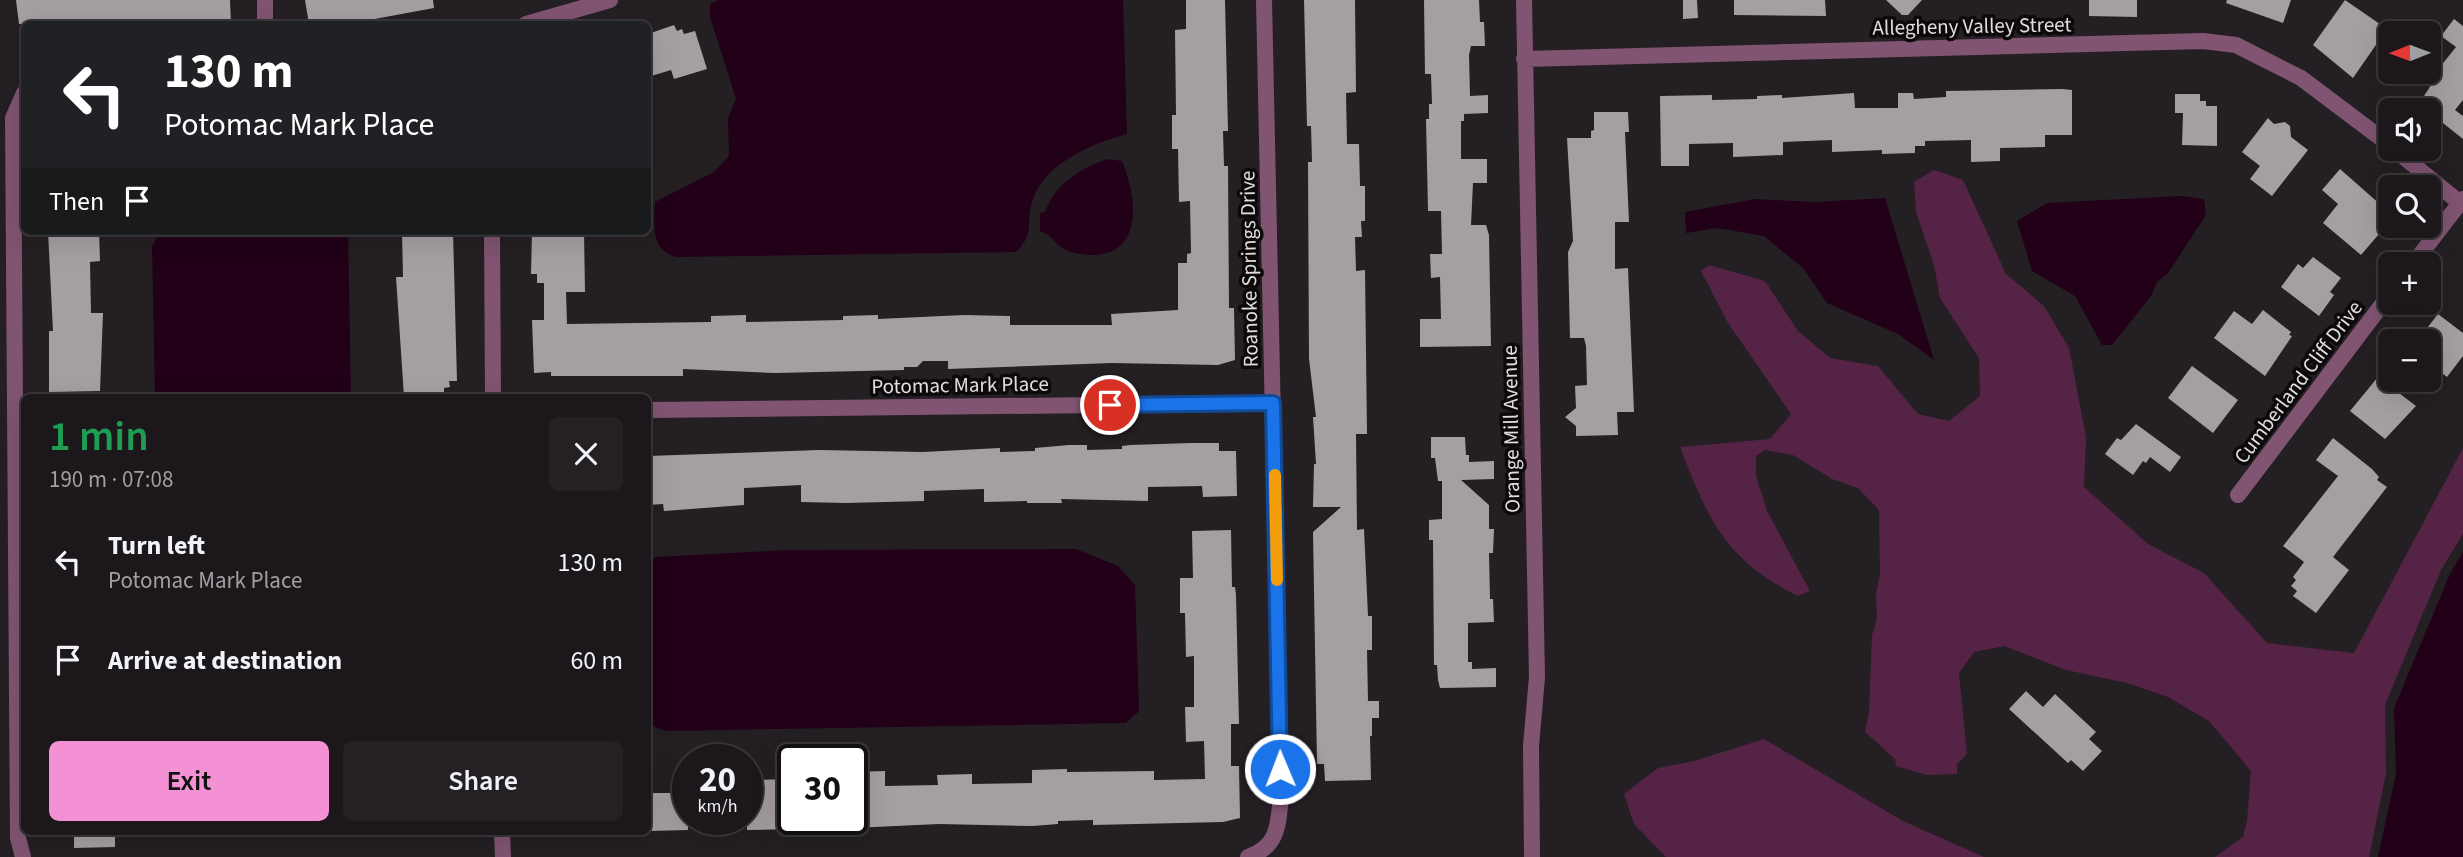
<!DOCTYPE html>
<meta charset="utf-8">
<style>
:root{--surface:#1b171a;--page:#242023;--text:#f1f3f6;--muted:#a09fa2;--line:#393639;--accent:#f491d4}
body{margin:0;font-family:"Source Sans 3",sans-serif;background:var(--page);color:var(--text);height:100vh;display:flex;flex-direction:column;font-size:26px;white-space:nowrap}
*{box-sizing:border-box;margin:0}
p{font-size:23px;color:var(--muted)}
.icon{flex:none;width:38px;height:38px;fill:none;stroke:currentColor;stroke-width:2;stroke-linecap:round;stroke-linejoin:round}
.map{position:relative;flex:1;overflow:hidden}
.side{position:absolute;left:21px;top:394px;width:630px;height:441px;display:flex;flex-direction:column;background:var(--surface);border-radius:10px;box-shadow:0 7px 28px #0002,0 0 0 2px var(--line)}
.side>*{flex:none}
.banner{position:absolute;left:21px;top:21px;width:630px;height:214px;border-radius:10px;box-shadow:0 7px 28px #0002,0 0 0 2px var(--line);background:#202124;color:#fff;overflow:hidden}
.needle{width:46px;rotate:269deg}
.controls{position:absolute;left:2378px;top:21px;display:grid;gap:14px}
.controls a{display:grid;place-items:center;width:63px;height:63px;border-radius:10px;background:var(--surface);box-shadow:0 7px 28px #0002,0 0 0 2px var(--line);font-size:35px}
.speed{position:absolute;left:672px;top:744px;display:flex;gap:14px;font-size:35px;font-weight:700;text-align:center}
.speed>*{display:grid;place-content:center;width:91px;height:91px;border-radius:50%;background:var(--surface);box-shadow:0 7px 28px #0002,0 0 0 2px var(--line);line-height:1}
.speed small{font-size:18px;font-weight:400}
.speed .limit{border:4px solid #111;border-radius:10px;background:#fff;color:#111}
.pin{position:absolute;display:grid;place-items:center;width:60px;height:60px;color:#fff;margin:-30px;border:4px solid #fff;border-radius:50%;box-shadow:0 2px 7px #0007}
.me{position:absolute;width:77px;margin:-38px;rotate:359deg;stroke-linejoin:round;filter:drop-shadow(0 0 5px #0008)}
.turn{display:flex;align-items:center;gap:24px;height:147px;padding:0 28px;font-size:32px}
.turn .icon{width:91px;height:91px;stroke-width:2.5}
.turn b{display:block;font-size:49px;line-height:60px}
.then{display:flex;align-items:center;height:66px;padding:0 28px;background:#0003;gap:14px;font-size:26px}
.round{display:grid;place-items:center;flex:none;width:74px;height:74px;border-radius:10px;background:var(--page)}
.head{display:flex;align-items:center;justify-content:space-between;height:119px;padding:0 28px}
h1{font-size:42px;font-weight:600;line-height:52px;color:#1e9e55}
.button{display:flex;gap:14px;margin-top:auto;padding:14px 28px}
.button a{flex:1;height:80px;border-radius:10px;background:var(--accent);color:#111;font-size:28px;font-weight:600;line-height:80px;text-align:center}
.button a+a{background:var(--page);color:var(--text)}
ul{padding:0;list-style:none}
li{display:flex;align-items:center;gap:21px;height:98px;padding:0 28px}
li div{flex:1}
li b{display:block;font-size:26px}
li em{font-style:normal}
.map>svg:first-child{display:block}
</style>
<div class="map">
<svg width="2463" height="857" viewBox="0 0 2463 857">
<rect width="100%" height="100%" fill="#241f22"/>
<path fill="#552346" d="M 1934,170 L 1963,180 L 2006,274 L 2044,306 L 2069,348 L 2086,437 L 2084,487 L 2148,544 L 2204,573 L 2267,643 L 2354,653 L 2463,448 L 2463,534 L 2441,570 L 2385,705 L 2386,773 L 2369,857 L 2215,857 L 2243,837 L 2247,821 L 2251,771 L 2209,721 L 2168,697 L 2127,683 L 2066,670 L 2004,646 L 1974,652 L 1959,673 L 1967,754 L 1957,764 L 1957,774 L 1927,775 L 1896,766 L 1895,759 L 1865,732 L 1869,713 L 1872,635 L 1877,619 L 1876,594 L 1880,574 L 1879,510 L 1858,488 L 1832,479 L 1793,455 L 1765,450 L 1756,456 L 1756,476 L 1767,511 L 1810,591 L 1798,596 C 1725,560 1708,519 1680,447 L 1770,439 L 1791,414 L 1728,323 L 1701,271 L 1709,265 L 1765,281 L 1798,331 L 1830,358 L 1878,366 L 1918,414 L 1949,421 L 1980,396 L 1979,358 L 1940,298 L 1934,265 L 1916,212 L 1914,182 Z
M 1764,739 L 1903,821 L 1984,857 L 1666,857 L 1634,824 L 1624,794 L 1658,768 L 1694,761 Z"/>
<path fill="#220018" d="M 719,0 L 1123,0 L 1127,134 C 1091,144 1044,163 1032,202 C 1025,225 1036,232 1016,252 L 675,257 C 649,247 655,226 655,202 L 714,172 L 729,156 L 728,118 L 736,99 L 710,17 L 710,4 Z
M 1107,159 L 1122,161 C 1142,209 1140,269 1071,252 C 1058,249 1053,235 1040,231 L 1040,213 L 1045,212 C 1055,184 1080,169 1107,159 Z
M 2181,196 L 2204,199 L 2206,215 L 2168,273 L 2157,282 L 2151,296 L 2112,345 L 2102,345 L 2075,296 L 2032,271 L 2017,221 L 2047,203 Z
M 1885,198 L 1934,360 L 1898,334 L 1827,303 L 1803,268 L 1764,236 L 1718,228 L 1686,233 L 1685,212 L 1755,199 L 1814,202 Z
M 161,231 L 348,231 L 351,397 L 155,397 L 152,246 Z
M 1076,549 L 1118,566 L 1135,585 L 1139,711 L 1126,723 L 667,731 L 648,725 L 648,563 L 656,557 L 788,550 Z
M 2463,552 L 2463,857 L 2378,857 L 2396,774 L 2394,708 L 2450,574 Z"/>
<path fill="#a59fa3" d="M 16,0 L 230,0 L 231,24 L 19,24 Z
M 305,0 L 433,0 L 434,8 L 353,23 L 309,24 Z
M 1186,0 L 1225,0 L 1228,131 L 1223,131 L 1224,166 L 1228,166 L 1229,308 L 1234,308 L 1235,360 L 1218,365 L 1112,363 L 948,369 L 948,361 L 923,361 L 917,367 L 904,367 L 904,370 L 775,373 L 683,369 L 683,376 L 551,376 L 551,372 L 534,373 L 532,320 L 544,320 L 544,283 L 537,283 L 537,274 L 531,274 L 532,231 L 584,231 L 585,292 L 566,292 L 567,324 L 711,322 L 711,316 L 746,315 L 746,322 L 843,320 L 843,316 L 878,315 L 878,319 L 964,315 L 1010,316 L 1010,325 L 1112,325 L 1111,314 L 1178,310 L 1178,263 L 1187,263 L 1187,254 L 1191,253 L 1190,201 L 1179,202 L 1178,149 L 1172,149 L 1172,115 L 1176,115 L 1175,30 L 1186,29 Z
M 1304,0 L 1355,0 L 1356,92 L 1346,93 L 1347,144 L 1359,144 L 1360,186 L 1365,186 L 1365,221 L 1361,221 L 1362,237 L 1355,237 L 1356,271 L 1365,270 L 1367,434 L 1356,434 L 1357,530 L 1364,529 L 1368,616 L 1372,616 L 1372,650 L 1367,650 L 1368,701 L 1379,701 L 1379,718 L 1372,718 L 1372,736 L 1370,736 L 1371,780 L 1325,781 L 1324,764 L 1317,764 L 1313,532 L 1341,507 L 1313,507 L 1314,464 L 1316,464 L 1313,417 L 1316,417 L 1309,359 L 1308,162 L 1312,162 L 1311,126 L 1307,126 Z
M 1424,0 L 1479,0 L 1480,22 L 1484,22 L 1485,46 L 1471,46 L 1469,55 L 1470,96 L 1488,95 L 1488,113 L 1464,114 L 1464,121 L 1461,121 L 1461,159 L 1487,159 L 1487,183 L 1473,183 L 1471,225 L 1486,225 L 1489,235 L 1491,346 L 1420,347 L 1420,319 L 1441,319 L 1440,277 L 1431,278 L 1430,254 L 1442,254 L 1441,211 L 1428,211 L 1426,119 L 1429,119 L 1429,104 L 1432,104 L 1431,74 L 1425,74 Z
M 1683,0 L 1697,0 L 1698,18 L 1683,19 Z
M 1734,0 L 1825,0 L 1826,16 L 1734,15 Z
M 1886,0 L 1922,0 L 1908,15 L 1902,15 Z
M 2089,0 L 2137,0 L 2137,17 L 2089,16 Z
M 2227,0 L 2291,0 L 2283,23 L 2226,3 Z
M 2345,0 L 2387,29 L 2353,78 L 2313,45 Z
M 2454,19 L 2463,26 L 2463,100 L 2455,110 L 2463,116 L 2463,139 L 2419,104 L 2431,85 L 2428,82 L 2456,47 L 2441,36 Z
M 674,25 L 677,31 L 682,29 L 684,34 L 695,31 L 707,69 L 674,79 L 671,70 L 648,77 L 648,34 Z
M 2062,89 L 2072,90 L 2072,135 L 2045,135 L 2045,147 L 2000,148 L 2000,161 L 1971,162 L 1971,140 L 1925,141 L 1925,146 L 1915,146 L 1915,153 L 1882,154 L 1882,150 L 1832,152 L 1832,140 L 1783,142 L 1783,155 L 1733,157 L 1733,143 L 1689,144 L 1689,166 L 1661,166 L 1660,96 L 1712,95 L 1712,100 L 1757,99 L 1757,96 L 1782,95 L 1782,98 L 1854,93 L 1855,108 L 1898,108 L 1898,93 L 1913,93 L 1914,99 L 1946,97 L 1946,91 Z
M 2175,94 L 2200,94 L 2200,101 L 2206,101 L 2206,106 L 2217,106 L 2217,146 L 2182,145 L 2183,113 L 2175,113 Z
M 1594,112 L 1628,112 L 1629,132 L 1625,132 L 1629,222 L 1615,222 L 1615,269 L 1628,268 L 1634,412 L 1617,412 L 1618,435 L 1576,436 L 1576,426 L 1565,417 L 1576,408 L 1575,386 L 1587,385 L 1586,346 L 1584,338 L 1570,338 L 1568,252 L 1573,241 L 1567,138 L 1591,138 L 1591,131 L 1594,130 Z
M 2268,118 L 2274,124 L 2285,122 L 2290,126 L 2291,137 L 2308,150 L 2272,196 L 2250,179 L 2260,166 L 2242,152 Z
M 2340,169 L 2390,213 L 2377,232 L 2379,234 L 2361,255 L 2323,223 L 2338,204 L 2322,190 Z
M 48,231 L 99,231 L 100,261 L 90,262 L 91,313 L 103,313 L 100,391 L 49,392 L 49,331 L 53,331 Z
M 402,231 L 453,231 L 457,381 L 449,381 L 450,387 L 444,388 L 444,397 L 404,397 L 396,277 L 403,277 Z
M 2313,257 L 2341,278 L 2330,292 L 2334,295 L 2319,316 L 2281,287 L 2298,264 L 2303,268 Z
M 2263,310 L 2291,332 L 2289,335 L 2292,336 L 2265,376 L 2214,338 L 2234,311 L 2252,324 Z
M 2438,314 L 2463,333 L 2463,356 L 2447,377 L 2429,363 L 2429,341 L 2417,341 Z
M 2192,366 L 2238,400 L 2213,433 L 2168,398 Z
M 2378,377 L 2416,406 L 2385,439 L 2350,411 Z
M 2136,424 L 2181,457 L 2170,472 L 2150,457 L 2146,463 L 2143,461 L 2133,475 L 2105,454 L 2117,438 L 2121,440 Z
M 1431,437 L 1465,437 L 1466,455 L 1469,455 L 1469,462 L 1494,461 L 1494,479 L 1461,480 L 1489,505 L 1489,529 L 1494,529 L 1493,553 L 1489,553 L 1490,599 L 1493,599 L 1494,622 L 1468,623 L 1468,662 L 1472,662 L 1472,669 L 1496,668 L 1496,687 L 1440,688 L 1438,680 L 1437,665 L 1434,665 L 1433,540 L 1429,540 L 1429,520 L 1442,519 L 1442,481 L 1438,481 L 1435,458 L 1431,458 Z
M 2333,438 L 2372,469 L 2379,477 L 2377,480 L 2387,487 L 2333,557 L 2349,570 L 2316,613 L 2293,596 L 2297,591 L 2291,586 L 2296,580 L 2293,577 L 2304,562 L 2283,546 L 2338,476 L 2316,460 Z
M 1190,443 L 1219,443 L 1219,451 L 1236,451 L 1237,496 L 1203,497 L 1202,486 L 1148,487 L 1148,501 L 1061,499 L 1062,503 L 1027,503 L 1027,501 L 984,502 L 984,489 L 924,491 L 924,501 L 846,503 L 801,502 L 801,485 L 744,488 L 744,505 L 664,511 L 663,504 L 648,505 L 648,456 L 819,450 L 923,452 L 1000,448 L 1000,452 L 1035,451 L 1035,448 L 1069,445 L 1087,445 L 1087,450 L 1122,449 L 1122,446 L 1130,445 Z
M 1231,530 L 1232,587 L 1235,587 L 1236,595 L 1239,724 L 1231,724 L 1231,766 L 1239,766 L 1240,818 L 1223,822 L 1093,825 L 1093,820 L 1058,821 L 1058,824 L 1033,826 L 939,824 L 852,828 L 852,772 L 885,771 L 885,786 L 938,785 L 937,775 L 972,774 L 972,784 L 1032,783 L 1032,770 L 1067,769 L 1067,772 L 1154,771 L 1154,780 L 1205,779 L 1204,741 L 1186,742 L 1185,707 L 1194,707 L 1194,656 L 1186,657 L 1185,613 L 1180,613 L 1180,578 L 1193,578 L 1192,531 Z
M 2026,691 L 2043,707 L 2055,694 L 2096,732 L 2089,739 L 2102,751 L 2083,771 L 2071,760 L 2068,763 L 2009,709 Z
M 793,779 L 793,829 L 747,830 L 747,780 Z
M 648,793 L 688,793 L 688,830 L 648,831 Z
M 74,831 L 115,831 L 115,847 L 74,848 Z"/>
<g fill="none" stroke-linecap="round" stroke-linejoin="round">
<path stroke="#815472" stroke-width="16" d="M 265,0 L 265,24
M 1524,0 L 1537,677 L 1531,746 L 1532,857
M 526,24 L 610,0
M 1524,59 L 2203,41 L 2236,45 L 2301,78 L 2390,145
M 2394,149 L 2460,203
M 492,231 L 493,397
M 2413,264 L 2463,199
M 648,410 L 1273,403
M 2238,495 L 2390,294
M 502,831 L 503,857
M 23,857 L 18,838 L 13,118 L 24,93
M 1248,857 C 1279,846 1278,825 1281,795 L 1264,0"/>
</g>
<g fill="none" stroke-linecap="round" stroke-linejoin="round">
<g stroke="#114b97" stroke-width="18">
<path id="route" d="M 1110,405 L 1273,403 L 1280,769"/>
</g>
<use href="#route" stroke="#1a73e8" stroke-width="12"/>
<path stroke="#f59e0b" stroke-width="12" d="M 1275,475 L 1277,580"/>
</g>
<g text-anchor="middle" stroke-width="7" stroke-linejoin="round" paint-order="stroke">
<g font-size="21" fill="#e1dddf" stroke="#0c090b">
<text transform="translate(1972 26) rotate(-1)" y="7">Allegheny Valley Street</text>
<text transform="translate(1249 269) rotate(-91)" y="7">Roanoke Springs Drive</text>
<text transform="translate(2298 382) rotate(-53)" y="7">Cumberland Cliff Drive</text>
<text transform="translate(960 385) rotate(-1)" y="7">Potomac Mark Place</text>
<text transform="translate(1511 429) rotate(-91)" y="7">Orange Mill Avenue</text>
</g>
</g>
</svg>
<div class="controls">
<a><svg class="needle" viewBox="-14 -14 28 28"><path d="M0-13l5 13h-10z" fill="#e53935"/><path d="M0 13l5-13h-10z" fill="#a09fa2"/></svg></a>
<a><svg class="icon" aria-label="sound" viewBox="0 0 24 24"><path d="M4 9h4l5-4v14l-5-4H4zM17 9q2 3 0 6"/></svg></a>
<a><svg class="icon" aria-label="search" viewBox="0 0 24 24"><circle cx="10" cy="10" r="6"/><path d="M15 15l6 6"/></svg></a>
<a>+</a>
<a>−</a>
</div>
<div class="speed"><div>20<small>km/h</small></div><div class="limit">30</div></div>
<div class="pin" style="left:1110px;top:405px;background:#d93025"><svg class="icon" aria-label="arrive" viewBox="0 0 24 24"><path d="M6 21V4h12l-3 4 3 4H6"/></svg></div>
<svg class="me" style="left:1280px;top:769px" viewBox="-20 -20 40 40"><circle r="17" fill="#1a73e8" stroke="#fff" stroke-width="3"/><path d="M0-11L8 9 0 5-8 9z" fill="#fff"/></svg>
<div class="banner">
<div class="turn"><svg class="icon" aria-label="left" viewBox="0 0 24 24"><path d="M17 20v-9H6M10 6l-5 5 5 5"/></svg><div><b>130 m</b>Potomac Mark Place</div></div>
<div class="then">Then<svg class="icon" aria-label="arrive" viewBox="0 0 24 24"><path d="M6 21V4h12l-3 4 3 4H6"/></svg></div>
</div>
<section class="side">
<div class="head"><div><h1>1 min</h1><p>190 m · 07:08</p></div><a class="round"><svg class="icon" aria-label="close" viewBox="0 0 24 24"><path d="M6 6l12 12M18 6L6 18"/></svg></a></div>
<ul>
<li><svg class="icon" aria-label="left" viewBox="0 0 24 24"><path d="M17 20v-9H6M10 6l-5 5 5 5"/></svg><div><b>Turn left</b><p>Potomac Mark Place</p></div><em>130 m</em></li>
<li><svg class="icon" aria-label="arrive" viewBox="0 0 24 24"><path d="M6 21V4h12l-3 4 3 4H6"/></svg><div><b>Arrive at destination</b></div><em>60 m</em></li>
</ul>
<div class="button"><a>Exit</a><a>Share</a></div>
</section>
</div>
